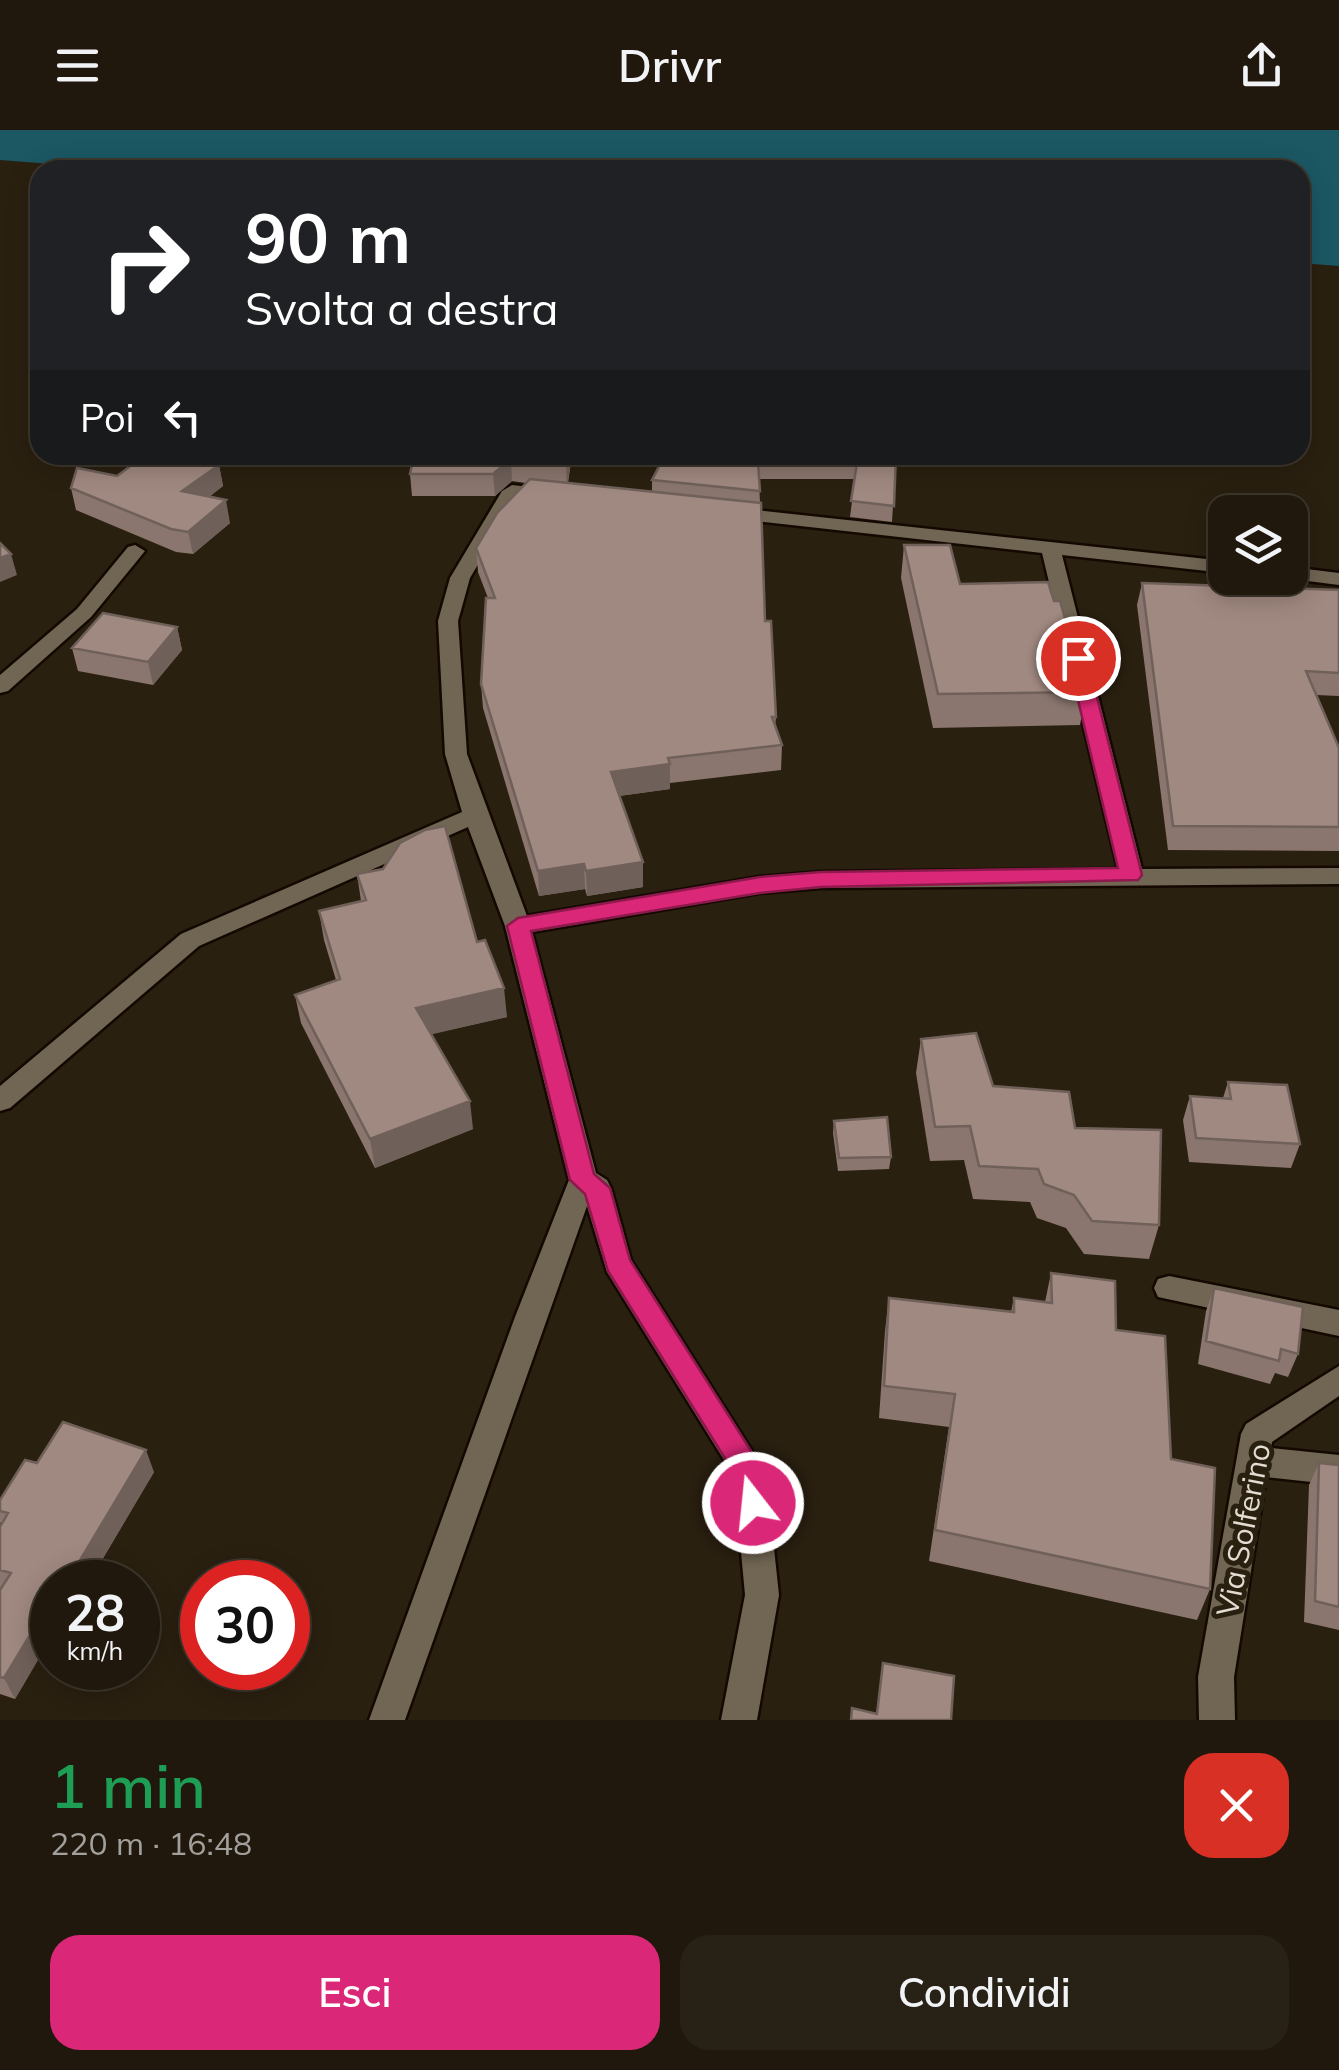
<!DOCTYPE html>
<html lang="it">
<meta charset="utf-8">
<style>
:root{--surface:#20180c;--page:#282115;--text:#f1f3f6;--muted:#a2a09d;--line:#3d372d;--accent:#db2777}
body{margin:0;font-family:Mulish,sans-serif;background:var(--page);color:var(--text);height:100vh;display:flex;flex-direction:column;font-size:38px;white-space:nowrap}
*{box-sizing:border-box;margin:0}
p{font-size:32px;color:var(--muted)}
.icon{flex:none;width:55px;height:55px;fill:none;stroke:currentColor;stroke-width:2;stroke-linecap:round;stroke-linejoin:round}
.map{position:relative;height:1590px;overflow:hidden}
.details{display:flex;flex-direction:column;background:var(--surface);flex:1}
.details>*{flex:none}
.hud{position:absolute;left:30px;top:30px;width:1280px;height:305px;border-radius:30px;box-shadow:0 5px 25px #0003,0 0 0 2px var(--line);background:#202124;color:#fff;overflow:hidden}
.buttons{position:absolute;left:1208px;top:365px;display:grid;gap:20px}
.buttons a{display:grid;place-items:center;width:100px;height:100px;border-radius:20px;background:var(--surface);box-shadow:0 5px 25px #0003,0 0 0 2px var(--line);font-size:50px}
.speed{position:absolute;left:30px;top:1430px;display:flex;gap:20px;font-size:50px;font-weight:700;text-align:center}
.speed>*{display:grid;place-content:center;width:130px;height:130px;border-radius:50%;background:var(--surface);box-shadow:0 5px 25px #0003,0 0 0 2px var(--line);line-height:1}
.speed small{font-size:25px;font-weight:400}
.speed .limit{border:15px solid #d22;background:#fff;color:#111}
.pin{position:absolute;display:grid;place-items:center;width:85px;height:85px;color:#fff;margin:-42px;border:5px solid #fff;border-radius:50%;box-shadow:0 2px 10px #0007}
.me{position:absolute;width:110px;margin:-55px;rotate:344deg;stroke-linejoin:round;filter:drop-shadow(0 0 8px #0008)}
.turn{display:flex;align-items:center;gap:35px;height:210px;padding:0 50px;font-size:45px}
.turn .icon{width:130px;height:130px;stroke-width:2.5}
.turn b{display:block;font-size:70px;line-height:85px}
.then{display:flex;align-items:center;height:95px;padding:0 50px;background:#0003;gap:20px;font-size:38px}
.round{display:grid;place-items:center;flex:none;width:105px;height:105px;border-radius:30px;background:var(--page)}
.headline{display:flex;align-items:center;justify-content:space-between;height:170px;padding:0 50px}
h1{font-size:60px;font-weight:600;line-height:75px;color:#1e9e55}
.primary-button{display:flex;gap:20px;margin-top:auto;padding:20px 50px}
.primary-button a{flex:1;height:115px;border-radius:30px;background:var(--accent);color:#fff;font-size:40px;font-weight:600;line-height:115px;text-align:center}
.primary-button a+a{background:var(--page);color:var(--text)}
header{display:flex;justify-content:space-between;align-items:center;height:130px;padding:0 50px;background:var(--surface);font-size:45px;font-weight:600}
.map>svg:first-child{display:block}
</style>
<header><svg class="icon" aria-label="menu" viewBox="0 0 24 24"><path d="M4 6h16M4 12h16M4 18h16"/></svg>Drivr<svg class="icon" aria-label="share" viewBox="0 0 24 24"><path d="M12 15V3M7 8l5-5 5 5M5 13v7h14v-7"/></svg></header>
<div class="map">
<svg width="1339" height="1590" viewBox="0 0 1339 1590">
<rect width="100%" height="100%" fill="#2a2010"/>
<path fill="#1b5864" d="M 0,0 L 1339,0 L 1339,136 L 1300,133 L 1300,40 L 131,40 L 0,30 Z"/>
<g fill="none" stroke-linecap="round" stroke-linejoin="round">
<g stroke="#130900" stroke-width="5">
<path id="minor" d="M 512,355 L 548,359 L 558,365 L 548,371 L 518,367 L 470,448 L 458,491 L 467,624 L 527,786 L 759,747 L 821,742 L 1118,739 L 1042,423 L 720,387 L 720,379 L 727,377 L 1225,431 L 1225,443 L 1062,425 L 1142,739 L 1339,738 L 1339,754 L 821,758 L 759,763 L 532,802 L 596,1043 L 607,1050 L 611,1058 L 631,1130 L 766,1343 L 779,1465 L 757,1590 L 721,1590 L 745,1465 L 734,1346 L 607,1142 L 587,1076 L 405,1590 L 369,1590 L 515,1187 L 569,1050 L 505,796 L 468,697 L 199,816 L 10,978 L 0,981 L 0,956 L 181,804 L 462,682 L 445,624 L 438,491 L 450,448 L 502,361 Z
M 135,415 L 145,421 L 91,487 L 8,561 L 0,563 L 0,545 L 77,479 L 128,417 Z
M 1290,437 L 1339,443 L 1339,455 L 1284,448 L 1290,448 Z
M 1169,1146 L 1339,1180 L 1339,1206 L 1158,1167 L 1154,1158 L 1158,1149 Z
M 1339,1236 L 1339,1266 L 1272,1312 L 1271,1318 L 1339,1325 L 1339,1355 L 1266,1347 L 1234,1547 L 1235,1590 L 1199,1590 L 1198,1547 L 1241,1304 L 1246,1294 Z"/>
</g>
<use href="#minor" fill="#716553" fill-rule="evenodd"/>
</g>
<path fill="#8a766e" d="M 414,325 L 572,325 L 568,353 L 652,362 L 652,350 L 665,325 L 896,325 L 892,392 L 850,387 L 855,349 L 759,349 L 765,491 L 776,587 L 775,597 L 782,615 L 781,640 L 670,653 L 670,659 L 619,666 L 643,757 L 587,766 L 585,759 L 539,766 L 483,578 L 481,554 L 488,468 L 478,442 L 476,418 L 526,353 L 512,351 L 495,366 L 412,366 L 410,344 Z
M 219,335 L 223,356 L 209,367 L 230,393 L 193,424 L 176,422 L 76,380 L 71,358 L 117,346 Z
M 904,415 L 960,454 L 1086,562 L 1080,595 L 933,598 L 901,448 Z
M 1142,453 L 1339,460 L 1339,566 L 1316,565 L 1339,618 L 1339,721 L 1168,720 L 1137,475 Z
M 177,497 L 182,520 L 153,555 L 78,541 L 72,518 Z
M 357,744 L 477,812 L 507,887 L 431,904 L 473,999 L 375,1038 L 301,893 L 295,865 L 336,850 L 324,810 L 319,781 L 361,771 Z
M 921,909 L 993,956 L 1075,998 L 1159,1095 L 1149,1129 L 1084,1124 L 1066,1098 L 1037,1088 L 1030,1072 L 973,1069 L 964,1030 L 930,1031 L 916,943 Z
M 1228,952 L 1300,1014 L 1291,1038 L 1189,1032 L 1183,990 L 1190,966 L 1223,968 Z
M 834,991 L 891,1027 L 889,1039 L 838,1041 L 833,1003 Z
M 1051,1143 L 1116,1200 L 1171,1329 L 1210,1459 L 1197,1490 L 929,1431 L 949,1297 L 879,1288 L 885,1201 L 889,1168 L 1011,1182 L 1014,1168 L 1045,1172 Z
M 1214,1158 L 1298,1224 L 1288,1247 L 1275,1243 L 1270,1254 L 1198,1234 L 1206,1181 Z
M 37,1333 L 154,1342 L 89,1452 L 52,1452 L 52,1512 L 49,1511 L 15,1569 L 0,1564 L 0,1460 L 1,1458 L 0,1458 L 0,1397 L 1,1394 L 0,1392 L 0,1370 Z
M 1319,1333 L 1339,1335 L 1339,1500 L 1304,1492 L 1309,1355 Z"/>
<path fill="#70605a" d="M 568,325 L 572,325 L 567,357 L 566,335 Z
M 511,329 L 512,351 L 495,366 L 493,344 Z
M 219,335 L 223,356 L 186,383 L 182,361 Z
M 226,370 L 230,393 L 193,424 L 188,402 Z
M 11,424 L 17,445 L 0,452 L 0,428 Z
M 177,497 L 182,520 L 153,555 L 148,532 Z
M 670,634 L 670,659 L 611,667 L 611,642 Z
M 643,732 L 643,757 L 587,766 L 586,741 Z
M 584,734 L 585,759 L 539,766 L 538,741 Z
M 504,858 L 507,887 L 420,907 L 416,878 Z
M 470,971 L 473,999 L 375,1038 L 370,1009 Z
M 146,1320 L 154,1342 L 89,1452 L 67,1452 Z
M 39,1490 L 49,1511 L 15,1569 L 4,1548 Z"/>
<path fill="#a08980" stroke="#70605a" stroke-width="2.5" d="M 414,325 L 568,325 L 566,335 L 511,329 L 493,344 L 410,344 Z
M 665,325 L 896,325 L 894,376 L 851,371 L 857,333 L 758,333 L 760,361 L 652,350 Z
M 143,327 L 219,335 L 182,361 L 226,370 L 188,402 L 171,399 L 71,358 L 77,338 L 117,346 Z
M 530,349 L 761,373 L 765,491 L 771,491 L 776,587 L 772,587 L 782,615 L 668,628 L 670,634 L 611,642 L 643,732 L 586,741 L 584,734 L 538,741 L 481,554 L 486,468 L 495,468 L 476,418 L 497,383 Z
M 0,413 L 11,424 L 0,428 Z
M 904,415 L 950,415 L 960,454 L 1048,452 L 1054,471 L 1060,471 L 1086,562 L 938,564 Z
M 1142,453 L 1339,460 L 1339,543 L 1306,541 L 1339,618 L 1339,697 L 1173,696 Z
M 103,483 L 177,497 L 148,532 L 72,518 Z
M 445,696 L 477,812 L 485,810 L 504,858 L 416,878 L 470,971 L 370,1009 L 295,865 L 340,849 L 319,781 L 366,770 L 357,744 L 383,739 L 400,713 L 425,700 Z
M 976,903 L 993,956 L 1069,962 L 1075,998 L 1161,1000 L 1159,1095 L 1092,1091 L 1074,1065 L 1044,1054 L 1038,1039 L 979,1036 L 970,996 L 935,997 L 921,909 Z
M 1228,952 L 1287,955 L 1300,1014 L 1196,1008 L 1190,966 L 1231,969 Z
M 887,987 L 891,1027 L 839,1028 L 834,991 Z
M 1051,1143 L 1115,1151 L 1116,1200 L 1165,1206 L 1171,1329 L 1215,1338 L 1210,1459 L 935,1400 L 955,1264 L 884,1256 L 889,1168 L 1014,1182 L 1014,1168 L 1052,1173 Z
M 1214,1158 L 1303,1177 L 1298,1224 L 1281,1219 L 1279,1231 L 1206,1211 Z
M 63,1292 L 146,1320 L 67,1452 L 52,1452 L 52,1495 L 39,1490 L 4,1548 L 0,1547 L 0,1460 L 11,1443 L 0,1440 L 0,1397 L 8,1383 L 0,1381 L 0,1370 L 25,1330 L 37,1333 Z
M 1319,1333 L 1339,1335 L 1339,1477 L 1315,1471 Z
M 883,1533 L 954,1546 L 951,1590 L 851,1590 L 852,1578 L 877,1584 Z"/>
<path fill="#db2777" stroke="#8e194d" stroke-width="2.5" d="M 1078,522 L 1087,528 L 1142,745 L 1138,750 L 821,757 L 760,763 L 531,801 L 594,1044 L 610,1058 L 630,1130 L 765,1343 L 768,1373 L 764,1383 L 753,1387 L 742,1383 L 736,1346 L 608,1141 L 585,1064 L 570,1050 L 507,796 L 518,788 L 760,747 L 821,742 L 1118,738 L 1068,528 Z"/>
<g text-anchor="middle" stroke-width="10" stroke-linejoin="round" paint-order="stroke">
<g font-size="30" fill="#e3dcd2" stroke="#2a2010">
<text transform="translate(1244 1400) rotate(-79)" y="10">Via Solferino</text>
</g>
</g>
</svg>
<div class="buttons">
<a><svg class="icon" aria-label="layers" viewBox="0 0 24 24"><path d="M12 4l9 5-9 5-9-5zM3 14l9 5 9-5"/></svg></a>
</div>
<div class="speed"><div>28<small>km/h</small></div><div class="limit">30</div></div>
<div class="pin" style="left:1078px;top:528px;background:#d93025"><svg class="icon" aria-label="arrive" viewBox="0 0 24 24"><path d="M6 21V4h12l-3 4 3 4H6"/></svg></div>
<svg class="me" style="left:753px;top:1373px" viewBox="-20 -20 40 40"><circle r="17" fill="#db2777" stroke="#fff" stroke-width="3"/><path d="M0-11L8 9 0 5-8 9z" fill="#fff"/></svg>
<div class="hud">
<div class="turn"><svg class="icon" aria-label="right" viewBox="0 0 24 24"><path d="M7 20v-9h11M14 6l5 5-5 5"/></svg><div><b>90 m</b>Svolta a destra</div></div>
<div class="then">Poi<svg class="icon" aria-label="left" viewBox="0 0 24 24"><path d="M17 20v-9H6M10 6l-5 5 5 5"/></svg></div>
</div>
</div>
<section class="details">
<div class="headline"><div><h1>1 min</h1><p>220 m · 16:48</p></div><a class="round" style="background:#d93025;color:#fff"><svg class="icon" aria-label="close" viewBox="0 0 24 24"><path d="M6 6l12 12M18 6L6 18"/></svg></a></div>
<div class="primary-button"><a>Esci</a><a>Condividi</a></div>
</section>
